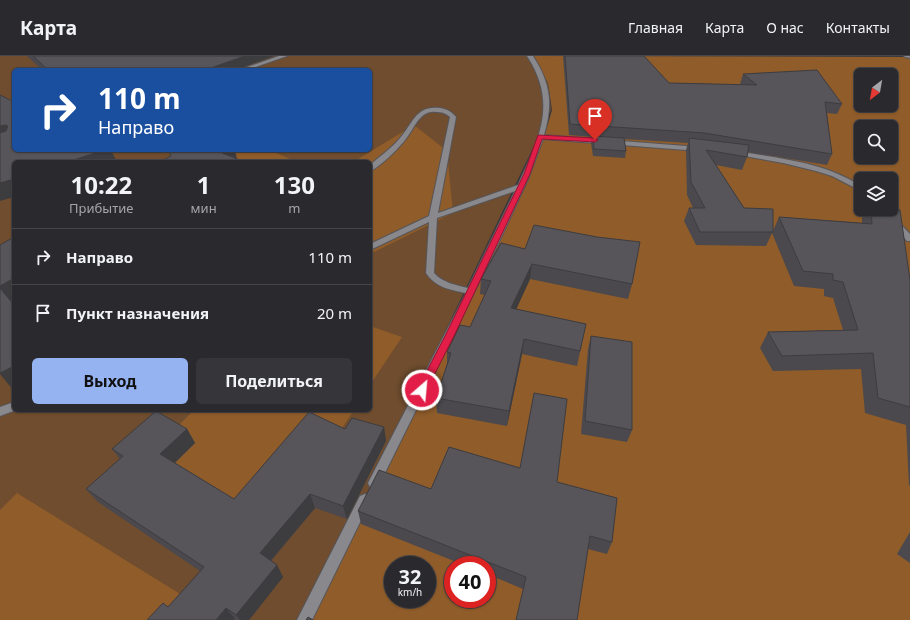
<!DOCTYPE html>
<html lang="ru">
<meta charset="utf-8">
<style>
:root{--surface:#2a292d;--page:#363539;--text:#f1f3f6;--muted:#a5a6aa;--line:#464549;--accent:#95b2f1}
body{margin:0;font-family:"Noto Sans",sans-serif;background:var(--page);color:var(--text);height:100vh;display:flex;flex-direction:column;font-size:15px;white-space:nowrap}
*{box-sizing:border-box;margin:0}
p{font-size:13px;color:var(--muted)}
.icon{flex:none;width:22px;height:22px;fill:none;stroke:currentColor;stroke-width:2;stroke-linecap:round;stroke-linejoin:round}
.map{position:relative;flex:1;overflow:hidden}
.details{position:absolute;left:12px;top:104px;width:360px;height:252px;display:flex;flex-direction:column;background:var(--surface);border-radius:6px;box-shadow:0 1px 3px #0004,0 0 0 1px var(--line)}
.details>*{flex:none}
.banner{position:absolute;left:12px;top:12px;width:360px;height:84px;border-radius:6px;box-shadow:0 1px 3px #0004,0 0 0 1px var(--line);background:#1a4fa0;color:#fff;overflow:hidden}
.needle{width:26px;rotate:211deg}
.controls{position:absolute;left:854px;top:12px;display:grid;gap:8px}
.controls a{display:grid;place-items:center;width:44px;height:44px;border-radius:6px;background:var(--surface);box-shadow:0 1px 3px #0004,0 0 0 1px var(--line);font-size:20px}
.speed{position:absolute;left:384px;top:500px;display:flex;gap:8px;font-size:20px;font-weight:700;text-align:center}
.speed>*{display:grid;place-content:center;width:52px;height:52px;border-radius:50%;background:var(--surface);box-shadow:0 1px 3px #0004,0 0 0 1px var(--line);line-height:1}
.speed small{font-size:10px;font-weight:400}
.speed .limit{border:6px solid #d22;background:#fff;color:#111}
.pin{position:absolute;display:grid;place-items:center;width:34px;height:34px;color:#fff;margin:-41px -17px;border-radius:50% 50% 50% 0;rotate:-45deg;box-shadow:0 0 4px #0007}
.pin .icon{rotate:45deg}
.me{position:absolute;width:44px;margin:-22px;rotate:27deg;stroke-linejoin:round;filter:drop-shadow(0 0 3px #0008)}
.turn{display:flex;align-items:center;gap:14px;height:84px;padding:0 20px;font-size:18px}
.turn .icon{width:52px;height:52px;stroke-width:2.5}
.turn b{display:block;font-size:28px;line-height:34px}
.eta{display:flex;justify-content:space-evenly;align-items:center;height:68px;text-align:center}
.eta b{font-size:24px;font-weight:700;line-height:28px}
.primary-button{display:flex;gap:8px;margin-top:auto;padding:8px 20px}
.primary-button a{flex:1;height:46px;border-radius:6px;background:var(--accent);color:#111;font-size:16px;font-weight:700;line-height:46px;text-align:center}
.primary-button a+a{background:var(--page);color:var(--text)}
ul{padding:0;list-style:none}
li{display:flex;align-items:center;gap:12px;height:56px;padding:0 20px;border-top:1px solid var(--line)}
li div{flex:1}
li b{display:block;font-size:15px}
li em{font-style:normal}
header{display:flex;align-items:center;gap:24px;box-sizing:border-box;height:56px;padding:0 20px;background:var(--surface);border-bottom:1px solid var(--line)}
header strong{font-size:19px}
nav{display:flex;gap:22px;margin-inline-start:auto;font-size:14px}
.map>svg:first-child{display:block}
</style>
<header>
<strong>Карта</strong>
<nav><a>Главная</a><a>Карта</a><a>О нас</a><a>Контакты</a></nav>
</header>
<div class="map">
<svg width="910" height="564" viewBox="0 0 910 564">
<rect width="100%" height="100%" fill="#38373c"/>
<path fill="#6f4d2e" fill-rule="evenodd" d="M 0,0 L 532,0 L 548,27 L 551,54 L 335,506 L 302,564 L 0,564 ZM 14,14 L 370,14 L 370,94 L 14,94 ZM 14,106 L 370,106 L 370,354 L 14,354 Z"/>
<path fill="#8f5c2a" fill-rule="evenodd" d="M 532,0 L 910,1 L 910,564 L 305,564 L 453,282 L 530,116 L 544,81 L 552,54 L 548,27 ZM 861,19 L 891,19 L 891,49 L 861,49 ZM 861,71 L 891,71 L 891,101 L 861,101 ZM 861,123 L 891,123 L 891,153 L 861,153 ZM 393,509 L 427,509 L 427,543 L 393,543 ZM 453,509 L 487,509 L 487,543 L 453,543 Z
M 414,69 L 447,95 L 453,157 L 370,198 L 370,106 L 353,106 Z
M 216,94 L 269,94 L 297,106 L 186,106 Z
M 370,270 L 402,281 L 370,329 Z
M 194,354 L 354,354 L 273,477 L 149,399 Z
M 17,437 L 206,554 L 199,564 L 0,564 L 0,454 Z"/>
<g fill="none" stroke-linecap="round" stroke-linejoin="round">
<g stroke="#565559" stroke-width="2">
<path id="minor" d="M 279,0 L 287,0 L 247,14 L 239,14 Z
M 527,0 L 533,0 C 551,28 553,48 544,79 L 699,91 L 702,93 L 699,95 L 543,83 L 529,121 L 499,186 L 378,431 L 374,433 L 370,431 L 368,427 L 466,237 C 450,234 435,231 426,217 L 429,166 L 370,194 L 370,188 L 429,160 L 450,61 C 446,57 441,56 436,56 C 419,54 414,74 405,84 C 399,92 379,112 370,115 L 370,109 C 380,100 392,92 400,82 C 413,67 416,49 440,52 C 447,53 452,56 456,61 L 438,157 L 518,129 C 539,83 558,47 527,0 ZM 515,135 L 468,232 C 456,229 443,227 434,217 L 437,162 Z
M 904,0 L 910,0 L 910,2 L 905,1 Z
M 735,95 C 778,102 824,106 861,130 L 861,135 L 832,120 L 816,115 L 783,107 L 733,98 L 733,96 Z
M 878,153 L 886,153 L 910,178 L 910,185 L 907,185 Z
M 14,346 L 14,354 L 16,354 L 0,360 L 0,351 Z
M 365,438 L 370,440 L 371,444 L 312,564 L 297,564 L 360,440 Z"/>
</g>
<use href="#minor" fill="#89888d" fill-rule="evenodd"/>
</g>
<path fill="#4b494d" d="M 27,0 L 274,0 L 235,14 L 42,14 Z
M 563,0 L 644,0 L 669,27 L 741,29 L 740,28 L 743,18 L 842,48 L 837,58 L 827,57 L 832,98 L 827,109 L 748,96 L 747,101 L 742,114 L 716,109 L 744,152 L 773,175 L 779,161 L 862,167 L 862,161 L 866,153 L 891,153 L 910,224 L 910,430 L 909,429 L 906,369 L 865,357 L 861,313 L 773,315 L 760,292 L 768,276 L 843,274 L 833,242 L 824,240 L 824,233 L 794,230 L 772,177 L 766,190 L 696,189 L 684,165 L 689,152 L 693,152 L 687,139 L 686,94 L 688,87 L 624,83 L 626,95 L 625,102 L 593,100 L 591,87 L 593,81 L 569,79 Z
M 501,187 L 632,228 L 628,243 L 530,223 L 516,253 L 586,268 L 577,310 L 522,298 L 507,370 L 437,357 L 436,342 L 447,308 L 447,296 L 470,271 L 485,239 L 480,238 L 481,223 Z
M 591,280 L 632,374 L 627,386 L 581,378 L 588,293 Z
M 384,371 L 386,385 L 347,463 L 315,452 L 271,505 L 277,509 L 283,521 L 249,564 L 236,564 L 235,563 L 168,551 L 200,515 L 98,446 L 86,433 L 120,403 L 112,393 L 187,373 L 195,387 L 175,407 L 234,443 L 345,373 Z
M 557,426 L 612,486 L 607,498 L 588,493 L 523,533 L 487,518 L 487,509 L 464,509 L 361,468 L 358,455 L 431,433 Z
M 910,476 L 910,507 L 897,498 Z"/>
<path fill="#3d3c3f" d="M 245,0 L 274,0 L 235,14 L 205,14 Z
M 6,69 L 14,83 L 0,87 L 0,70 Z
M 105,94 L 111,94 L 117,106 L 67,106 Z
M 228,94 L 235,94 L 237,103 L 222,97 Z
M 14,123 L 14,141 L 0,145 L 0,127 Z
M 532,208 L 530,223 L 510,267 L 511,252 Z
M 14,222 L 14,246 L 11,248 L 0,232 L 0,230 Z
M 524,283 L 522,298 L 507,370 L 509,355 Z
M 14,310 L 14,334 L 13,334 L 0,318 L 0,317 Z
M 384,371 L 386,385 L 347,463 L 343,450 Z
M 187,373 L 195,387 L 169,412 L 160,398 Z
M 310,438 L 315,452 L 266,510 L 260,497 Z
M 277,509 L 283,521 L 249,564 L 240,564 L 236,559 Z
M 226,552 L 235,563 L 234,564 L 216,564 Z"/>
<path fill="#57555a" stroke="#3d3c3f" d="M 33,0 L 245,0 L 205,14 L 48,14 Z
M 565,0 L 644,0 L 669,27 L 757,29 L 743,18 L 817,14 L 842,48 L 825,46 L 832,98 L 704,77 L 570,68 Z
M 0,39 L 14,46 L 14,94 L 105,94 L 67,106 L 14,106 L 14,123 L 0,127 L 0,77 L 6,75 L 8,70 L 6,69 L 0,70 Z
M 593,80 L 624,82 L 626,95 L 594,93 Z
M 689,82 L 749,89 L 747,101 L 706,94 L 744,152 L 773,153 L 773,176 L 700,176 L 689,152 L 705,152 L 691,126 Z
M 168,94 L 228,94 L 222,97 L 245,106 L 159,106 L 171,100 Z
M 891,150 L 897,151 L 900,154 L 910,224 L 910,351 L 878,342 L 873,297 L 782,300 L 768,276 L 858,274 L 843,226 L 833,224 L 833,218 L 803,215 L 779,161 L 872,168 L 871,153 L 891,153 Z
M 534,169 L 597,181 L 640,186 L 632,228 L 532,208 L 511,252 L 586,268 L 580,295 L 524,283 L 509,355 L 436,342 L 451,297 L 447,296 L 460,269 L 470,271 L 491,225 L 481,223 L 501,187 L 525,193 Z
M 14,181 L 14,222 L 0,230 L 0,189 Z
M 0,232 L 14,249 L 14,310 L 0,317 Z
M 591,280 L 632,286 L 632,374 L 585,365 Z
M 534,337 L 567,343 L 557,426 L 617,442 L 612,486 L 590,480 L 577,564 L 516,564 L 526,521 L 358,455 L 379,414 L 431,433 L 449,391 L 520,412 Z
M 156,355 L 187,373 L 160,398 L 234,443 L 309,356 L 345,373 L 352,362 L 384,371 L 343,450 L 310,438 L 260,497 L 277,509 L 236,559 L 226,552 L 216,564 L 147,564 L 163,547 L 168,551 L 204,511 L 86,433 L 123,400 L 112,393 Z
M 308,561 L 313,564 L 306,564 Z"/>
<path fill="#e11d48" stroke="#92132f" d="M 538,79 L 595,82 L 598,84 L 595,86 L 542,83 L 530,118 L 454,280 L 425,337 L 418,337 L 417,334 L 445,280 L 524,118 Z"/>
</svg>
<div class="controls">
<a><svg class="needle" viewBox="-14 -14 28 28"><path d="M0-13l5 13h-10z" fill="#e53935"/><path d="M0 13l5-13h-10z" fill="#a5a6aa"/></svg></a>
<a><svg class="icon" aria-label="search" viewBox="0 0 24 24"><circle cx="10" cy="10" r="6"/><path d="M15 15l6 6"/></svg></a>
<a><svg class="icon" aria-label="layers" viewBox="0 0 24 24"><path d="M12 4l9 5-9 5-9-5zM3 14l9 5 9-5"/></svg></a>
</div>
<div class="speed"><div>32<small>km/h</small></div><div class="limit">40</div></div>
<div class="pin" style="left:595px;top:84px;background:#d93025"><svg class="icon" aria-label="arrive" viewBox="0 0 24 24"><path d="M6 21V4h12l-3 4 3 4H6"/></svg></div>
<svg class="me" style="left:422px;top:334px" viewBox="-20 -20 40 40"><circle r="17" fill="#e11d48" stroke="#fff" stroke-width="3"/><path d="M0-11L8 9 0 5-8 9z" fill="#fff"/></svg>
<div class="banner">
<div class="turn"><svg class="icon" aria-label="right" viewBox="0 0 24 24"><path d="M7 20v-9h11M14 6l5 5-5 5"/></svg><div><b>110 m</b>Направо</div></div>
</div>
<section class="details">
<div class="eta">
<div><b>10:22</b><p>Прибытие</p></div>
<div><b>1</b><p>мин</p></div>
<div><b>130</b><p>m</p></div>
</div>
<ul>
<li><svg class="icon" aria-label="right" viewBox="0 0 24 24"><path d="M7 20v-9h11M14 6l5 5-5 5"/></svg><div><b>Направо</b></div><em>110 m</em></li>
<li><svg class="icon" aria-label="arrive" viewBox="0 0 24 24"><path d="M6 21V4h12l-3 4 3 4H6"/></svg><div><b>Пункт назначения</b></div><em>20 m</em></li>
</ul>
<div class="primary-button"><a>Выход</a><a>Поделиться</a></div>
</section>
</div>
